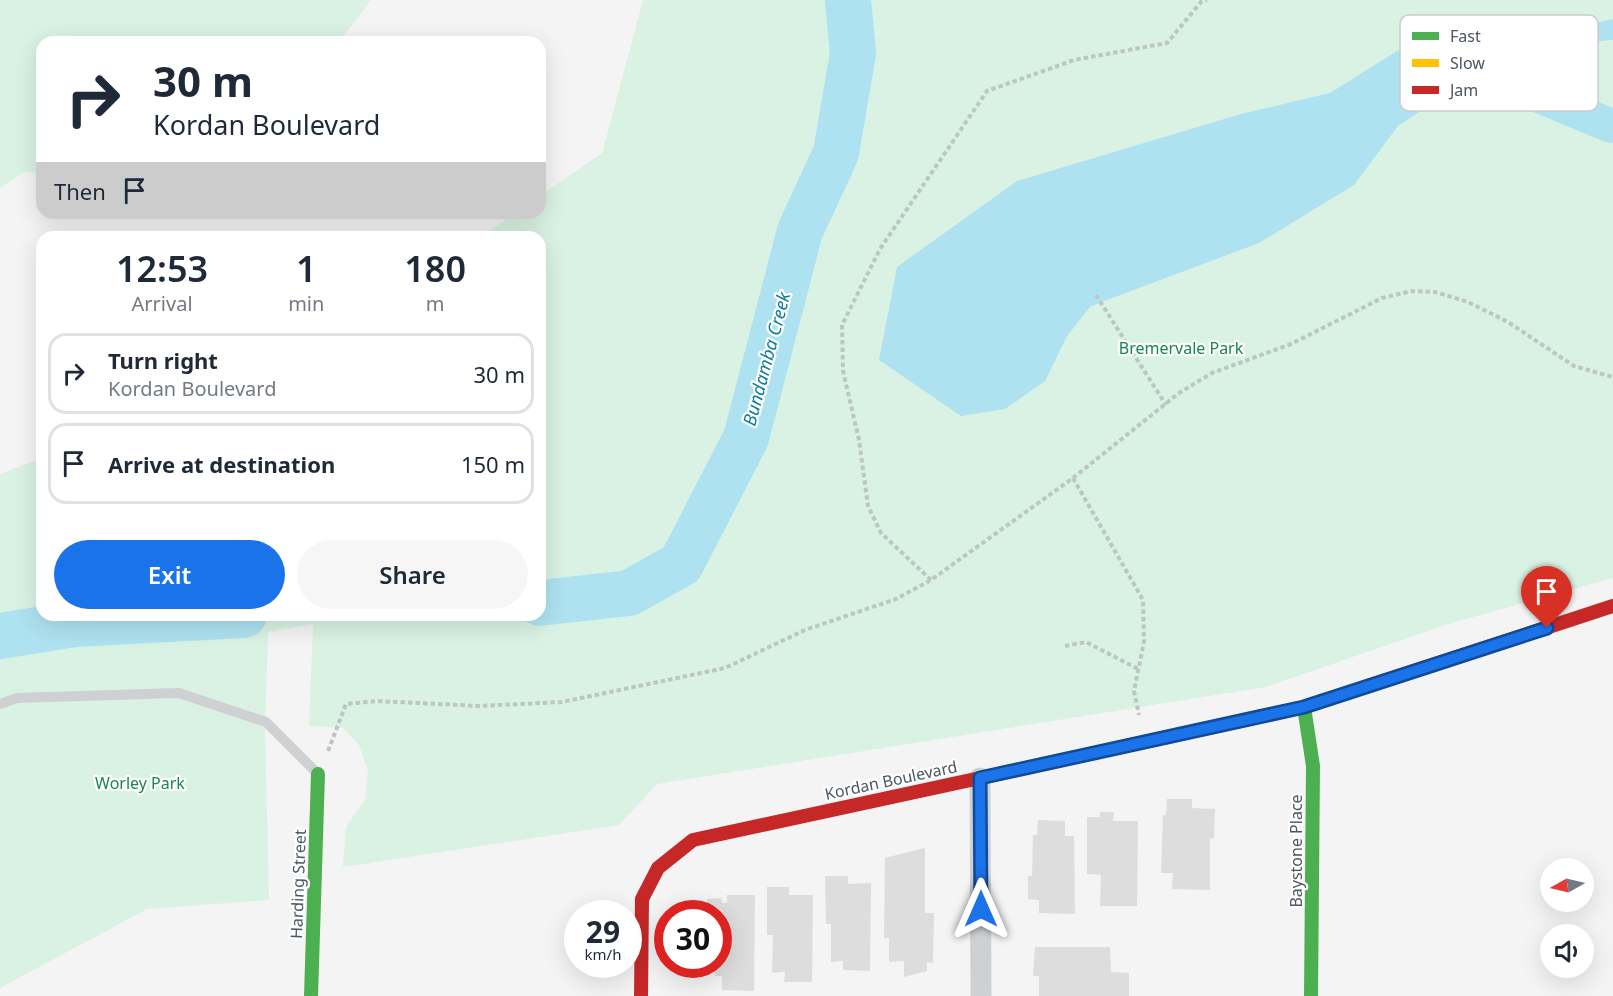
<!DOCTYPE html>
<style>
:root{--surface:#fff;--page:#f6f6f7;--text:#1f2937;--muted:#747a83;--line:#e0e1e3;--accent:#1a73e8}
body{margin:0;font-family:"Noto Sans",sans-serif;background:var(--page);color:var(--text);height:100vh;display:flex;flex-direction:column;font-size:22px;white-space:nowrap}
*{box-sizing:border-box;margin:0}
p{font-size:20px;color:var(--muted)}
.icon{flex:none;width:33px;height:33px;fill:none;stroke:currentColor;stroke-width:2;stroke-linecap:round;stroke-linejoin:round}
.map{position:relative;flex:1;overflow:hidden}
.drawer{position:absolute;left:36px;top:231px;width:510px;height:390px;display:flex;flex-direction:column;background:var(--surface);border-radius:18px;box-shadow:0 6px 24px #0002}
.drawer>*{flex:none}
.guide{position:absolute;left:36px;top:36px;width:510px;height:183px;border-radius:18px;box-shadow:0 6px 24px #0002;background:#fff;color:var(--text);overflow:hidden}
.needle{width:39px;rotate:262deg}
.tools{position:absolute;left:1540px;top:858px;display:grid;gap:12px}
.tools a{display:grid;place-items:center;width:54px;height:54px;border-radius:50%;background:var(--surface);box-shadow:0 6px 24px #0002;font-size:30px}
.speed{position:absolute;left:564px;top:900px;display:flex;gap:12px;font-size:30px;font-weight:700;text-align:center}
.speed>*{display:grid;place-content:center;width:78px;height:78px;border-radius:50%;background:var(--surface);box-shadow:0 6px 24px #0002;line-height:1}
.speed small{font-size:15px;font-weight:400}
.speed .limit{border:9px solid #d22;background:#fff;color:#111}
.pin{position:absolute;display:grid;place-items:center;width:51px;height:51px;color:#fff;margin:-62px -26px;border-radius:50% 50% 50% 0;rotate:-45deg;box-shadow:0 0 6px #0007}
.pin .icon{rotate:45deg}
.me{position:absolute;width:66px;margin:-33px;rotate:0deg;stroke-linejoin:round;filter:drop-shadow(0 0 4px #0008)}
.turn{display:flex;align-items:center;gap:21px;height:126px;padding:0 18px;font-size:27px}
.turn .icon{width:78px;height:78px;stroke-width:2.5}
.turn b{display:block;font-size:42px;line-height:51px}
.then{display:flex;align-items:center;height:57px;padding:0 18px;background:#0003;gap:12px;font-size:22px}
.eta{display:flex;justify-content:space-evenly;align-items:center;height:102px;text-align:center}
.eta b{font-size:36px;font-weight:600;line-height:42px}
.primary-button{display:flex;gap:12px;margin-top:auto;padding:12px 18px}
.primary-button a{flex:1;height:69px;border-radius:36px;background:var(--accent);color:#fff;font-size:24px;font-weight:600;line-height:69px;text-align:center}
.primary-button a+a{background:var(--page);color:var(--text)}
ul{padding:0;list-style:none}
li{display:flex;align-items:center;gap:18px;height:81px;margin:0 12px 9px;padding:0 6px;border:3px solid var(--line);border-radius:18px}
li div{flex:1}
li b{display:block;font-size:22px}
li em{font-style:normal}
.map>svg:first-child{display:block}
</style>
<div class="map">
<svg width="1613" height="996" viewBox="0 0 1613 996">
<rect width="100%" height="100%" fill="#f4f4f4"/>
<path fill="#d9f2e3" d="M 0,0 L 371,0 L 339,42 L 42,42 L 42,173 L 24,172 L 0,188 Z
M 643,0 L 1613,0 L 1613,578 L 1451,623 L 1266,687 L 657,784 L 619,825 L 343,867 L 346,827 L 365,799 L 368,770 L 359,745 L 343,728 L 309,726 L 313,624 L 268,632 L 265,732 L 269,900 L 147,909 L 0,988 L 0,474 L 42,458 L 42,615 L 540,615 L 540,237 L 480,237 L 515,213 L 540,213 L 540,196 L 602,153 Z"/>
<path fill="#aee2f0" d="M 1613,19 L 1613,40 L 1575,43 L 1554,58 L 1555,84 L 1613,108 L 1613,143 L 1605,142 L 1502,99 L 1442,97 L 1398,126 L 1354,185 L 1259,243 L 1091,306 L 1067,336 L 1045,381 L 1005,409 L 961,416 L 879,360 L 897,267 L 1017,181 L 1241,114 L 1330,93 L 1416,39 L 1503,24 L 1532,32 L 1550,23 L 1586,25 Z"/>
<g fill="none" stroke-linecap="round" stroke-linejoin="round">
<path stroke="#aee2f0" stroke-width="46" d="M 540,603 L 629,593 L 681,564 L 746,438 L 800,231 L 836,153 L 853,53 L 848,0
M 0,636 L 75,624 L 244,615"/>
</g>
<path fill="#ddddde" d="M 1167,799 L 1192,799 L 1192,808 L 1215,809 L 1214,838 L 1210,839 L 1210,890 L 1172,889 L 1173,873 L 1161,873 L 1163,815 L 1166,815 Z
M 1100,812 L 1114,812 L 1113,821 L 1138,821 L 1137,906 L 1100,906 L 1101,875 L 1087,874 L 1087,817 L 1100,817 Z
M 1038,820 L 1065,821 L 1065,836 L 1074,836 L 1075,914 L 1039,913 L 1039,900 L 1028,899 L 1028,876 L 1032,876 L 1033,835 L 1037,835 Z
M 925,848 L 925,913 L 934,913 L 933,963 L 927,962 L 927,971 L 904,977 L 904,961 L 889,962 L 889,938 L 884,938 L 885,858 Z
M 825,876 L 848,876 L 848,884 L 871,883 L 870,971 L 843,970 L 843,961 L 831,962 L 831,924 L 826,924 Z
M 767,887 L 789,887 L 789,895 L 813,895 L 812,982 L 784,982 L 785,972 L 772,973 L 773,935 L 767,935 Z
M 727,895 L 755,895 L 754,991 L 722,990 L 722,976 L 715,976 L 715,964 L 718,964 L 718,914 L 694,914 L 694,903 L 707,903 L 707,899 L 721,898 L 722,903 L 727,903 Z
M 1035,947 L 1110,947 L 1111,972 L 1129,973 L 1129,996 L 1039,996 L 1039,976 L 1033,976 Z"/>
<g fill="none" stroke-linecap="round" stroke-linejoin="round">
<path stroke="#bcc7c4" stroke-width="4" stroke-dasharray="4.5 3" stroke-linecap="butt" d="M 1096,295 L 1166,405
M 1073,478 L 1143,600 L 1144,642 L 1134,691 L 1139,715
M 931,580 L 881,533 L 868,506 L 859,440 L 843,371 L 842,325 L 880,249 L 987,91 L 1074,60 L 1167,43 L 1201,2 L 1207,0
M 1065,646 L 1086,642 L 1138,669
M 328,751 L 346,704 L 377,701 L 479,706 L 562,702 L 725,668 L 805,630 L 896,599 L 931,580 L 1073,478 L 1179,393 L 1212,373 L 1291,344 L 1382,298 L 1412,291 L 1435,292 L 1468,302 L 1508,322 L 1574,366 L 1613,377"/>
<path stroke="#ced0d2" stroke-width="10" d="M 0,704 L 17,698 L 179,693 L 266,722 L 318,774"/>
<path stroke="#ced0d2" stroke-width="21" d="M 980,778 L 981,996"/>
<path stroke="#4caf50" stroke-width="14" d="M 1304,707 L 1313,766 L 1311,996
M 311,996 L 318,774"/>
<path stroke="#ffc107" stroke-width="14" d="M 994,775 L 1304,707 L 1362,688"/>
<path stroke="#c62828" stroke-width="14" d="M 1362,688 L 1613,606
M 641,996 L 642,899 L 658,868 L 693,840 L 994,775"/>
</g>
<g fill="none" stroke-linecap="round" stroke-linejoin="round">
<g stroke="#114b97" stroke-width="15">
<path id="route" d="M 981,909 L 980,778 L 1304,707 L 1547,628"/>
</g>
<use href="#route" stroke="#1a73e8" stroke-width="10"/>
</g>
<g text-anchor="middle" stroke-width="4.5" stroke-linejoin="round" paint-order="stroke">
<g font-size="16" fill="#17864f" stroke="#fff">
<text x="1181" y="354">Bremervale Park</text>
<text x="140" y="789">Worley Park</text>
</g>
<g font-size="16" fill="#4a5661" stroke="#fff">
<text transform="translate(891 780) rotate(-12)" y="6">Kordan Boulevard</text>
<text transform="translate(1296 851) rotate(-90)" y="6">Baystone Place</text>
<text transform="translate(298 884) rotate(-88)" y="6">Harding Street</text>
</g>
<g font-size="18" font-style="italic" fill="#0c7c9b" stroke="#fff">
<text transform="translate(767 359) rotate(-75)" y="6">Bundamba Creek</text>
</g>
</g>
<rect x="1400" y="15" width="198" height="96" rx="9" fill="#fff" stroke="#c9ccd0" stroke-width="1.5"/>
<rect x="1412" y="32" width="27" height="8" fill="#4caf50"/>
<rect x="1412" y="59" width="27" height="8" fill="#ffc107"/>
<rect x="1412" y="86" width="27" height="8" fill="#c62828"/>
<g font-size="16" fill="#4a5661">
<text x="1450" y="42">Fast</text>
<text x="1450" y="69">Slow</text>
<text x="1450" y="96">Jam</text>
</g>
</svg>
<div class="tools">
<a><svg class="needle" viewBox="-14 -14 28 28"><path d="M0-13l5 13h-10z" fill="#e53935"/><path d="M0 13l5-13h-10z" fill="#747a83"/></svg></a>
<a><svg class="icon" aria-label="sound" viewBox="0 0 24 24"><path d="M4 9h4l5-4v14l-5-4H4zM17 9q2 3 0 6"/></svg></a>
</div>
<div class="speed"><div>29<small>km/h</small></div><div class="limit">30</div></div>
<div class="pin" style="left:1547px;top:628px;background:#d93025"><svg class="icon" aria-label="arrive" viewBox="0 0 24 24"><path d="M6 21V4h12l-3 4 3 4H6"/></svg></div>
<svg class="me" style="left:981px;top:909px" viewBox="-20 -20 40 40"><path d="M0-17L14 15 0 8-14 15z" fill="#1a73e8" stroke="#fff" stroke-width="4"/></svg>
<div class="guide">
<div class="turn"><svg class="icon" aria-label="right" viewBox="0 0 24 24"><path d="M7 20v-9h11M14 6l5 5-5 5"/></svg><div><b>30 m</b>Kordan Boulevard</div></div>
<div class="then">Then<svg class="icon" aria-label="arrive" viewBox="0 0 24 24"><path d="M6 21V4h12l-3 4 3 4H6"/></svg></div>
</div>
<section class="drawer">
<div class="eta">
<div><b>12:53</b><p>Arrival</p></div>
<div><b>1</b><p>min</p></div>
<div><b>180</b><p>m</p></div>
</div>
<ul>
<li><svg class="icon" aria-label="right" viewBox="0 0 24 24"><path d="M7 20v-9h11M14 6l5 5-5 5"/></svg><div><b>Turn right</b><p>Kordan Boulevard</p></div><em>30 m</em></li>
<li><svg class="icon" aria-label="arrive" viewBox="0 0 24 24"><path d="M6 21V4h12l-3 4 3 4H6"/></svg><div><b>Arrive at destination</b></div><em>150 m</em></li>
</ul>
<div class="primary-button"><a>Exit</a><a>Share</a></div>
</section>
</div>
